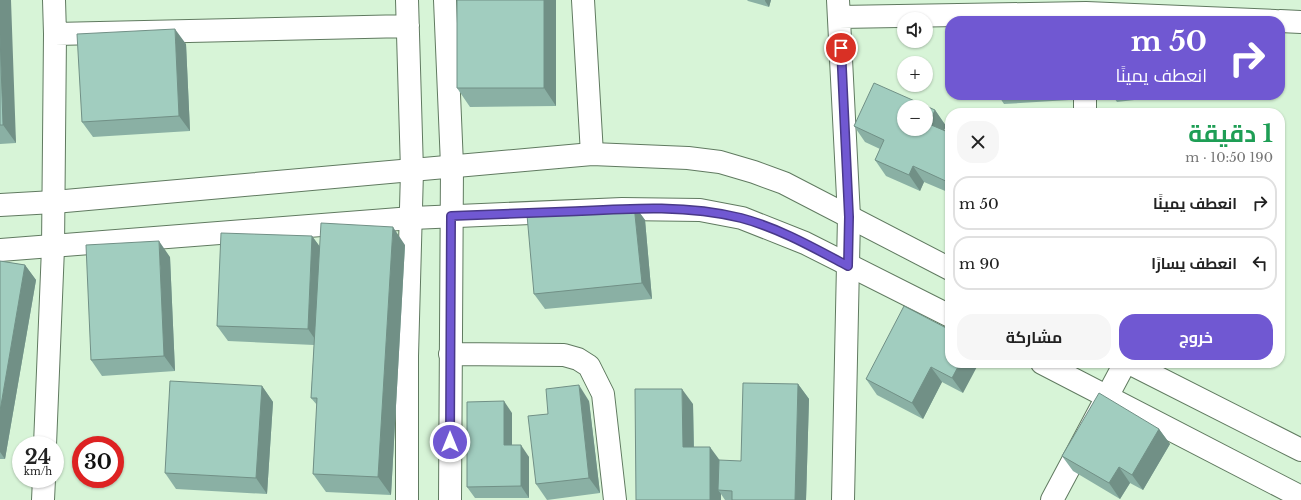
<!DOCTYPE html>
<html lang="ar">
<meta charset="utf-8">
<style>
:root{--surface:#fff;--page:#f6f6f6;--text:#222;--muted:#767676;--line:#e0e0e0;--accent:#7058d2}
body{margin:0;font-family:"Libre Baskerville",Cairo,serif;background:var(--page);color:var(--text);direction:rtl;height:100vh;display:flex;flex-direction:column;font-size:15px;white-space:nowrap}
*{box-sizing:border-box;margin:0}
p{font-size:13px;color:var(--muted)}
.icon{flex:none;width:22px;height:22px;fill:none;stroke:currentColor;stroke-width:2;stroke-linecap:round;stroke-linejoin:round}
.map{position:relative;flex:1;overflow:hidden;direction:ltr}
.drawer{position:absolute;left:945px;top:108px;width:340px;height:260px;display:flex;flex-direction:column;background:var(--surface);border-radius:16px;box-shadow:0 1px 3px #0004;direction:rtl}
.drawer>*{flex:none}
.banner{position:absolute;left:945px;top:16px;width:340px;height:84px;border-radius:16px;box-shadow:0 1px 3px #0004;direction:rtl;background:#7058d2;color:#fff;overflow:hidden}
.fabs{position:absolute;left:897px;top:12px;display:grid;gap:8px}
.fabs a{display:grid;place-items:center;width:36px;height:36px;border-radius:50%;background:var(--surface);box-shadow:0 1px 3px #0004;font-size:20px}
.speed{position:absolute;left:12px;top:436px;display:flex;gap:8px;font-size:20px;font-weight:700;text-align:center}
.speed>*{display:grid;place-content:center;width:52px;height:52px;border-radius:50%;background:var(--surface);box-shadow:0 1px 3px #0004;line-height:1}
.speed small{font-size:10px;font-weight:400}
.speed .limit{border:6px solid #d22;background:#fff;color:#111}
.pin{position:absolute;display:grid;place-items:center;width:34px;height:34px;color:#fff;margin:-17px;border:2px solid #fff;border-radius:50%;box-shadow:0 1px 4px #0007}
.me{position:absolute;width:44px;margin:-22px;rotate:0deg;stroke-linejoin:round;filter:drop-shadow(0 0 3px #0008)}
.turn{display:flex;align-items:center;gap:14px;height:84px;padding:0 12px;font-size:18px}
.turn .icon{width:52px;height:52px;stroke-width:2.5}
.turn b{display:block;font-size:28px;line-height:34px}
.round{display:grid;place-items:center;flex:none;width:42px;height:42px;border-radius:16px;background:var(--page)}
.headline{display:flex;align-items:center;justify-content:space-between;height:68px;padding:0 12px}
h1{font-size:24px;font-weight:700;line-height:30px;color:#1e9e55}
.action{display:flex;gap:8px;margin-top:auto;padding:8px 12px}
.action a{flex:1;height:46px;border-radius:16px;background:var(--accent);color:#fff;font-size:16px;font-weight:700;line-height:46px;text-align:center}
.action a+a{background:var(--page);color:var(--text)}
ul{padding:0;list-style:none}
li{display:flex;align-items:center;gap:12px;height:54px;margin:0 8px 6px;padding:0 4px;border:2px solid var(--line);border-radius:16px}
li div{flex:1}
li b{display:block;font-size:15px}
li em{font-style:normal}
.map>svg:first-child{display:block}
</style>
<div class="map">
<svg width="1301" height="500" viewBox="0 0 1301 500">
<rect width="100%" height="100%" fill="#d7f4d7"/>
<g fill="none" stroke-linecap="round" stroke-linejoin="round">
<g stroke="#607a60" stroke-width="24">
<path id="street" d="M 54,0 L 55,34
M 445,0 L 452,165 L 450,500
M 583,0 L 592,154
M 838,0 L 849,217 L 843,500
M 839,17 L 1086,13 L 1275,21
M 1280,21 L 1301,22
M 1085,113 L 1085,95
M 450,354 L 564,355 L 578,359 L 589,366 L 603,394 L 615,500
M 45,445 L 53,248 L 55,34 L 408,26
M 43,500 L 44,479
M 407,500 L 407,356 L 412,171 L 407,0
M 1052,500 L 1125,363"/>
</g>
<g stroke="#607a60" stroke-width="24">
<path id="secondary" d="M 0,205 L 54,202 L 592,154 L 688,158 L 720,162 L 754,172 L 784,183 L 950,269
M 0,250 L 412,218 L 622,209 L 700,210 L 742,218 L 805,243 L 950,316
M 1042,363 L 1301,497
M 1129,363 L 1301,450"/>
</g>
<use href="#street" stroke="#fff" stroke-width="22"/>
<use href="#secondary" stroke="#fff" stroke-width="22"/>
</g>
<path fill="#8ab0a4" d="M 0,0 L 16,143 L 0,144 Z
M 457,0 L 556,0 L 556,106 L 470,107 L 457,88 Z
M 747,0 L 771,0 L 769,7 L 748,1 Z
M 186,44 L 190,131 L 93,137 L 82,122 Z
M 998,95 L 1068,95 L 1069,100 L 1004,104 Z
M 1112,95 L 1169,95 L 1169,96 L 1117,102 Z
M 935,110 L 946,126 L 944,130 L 950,133 L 950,193 L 924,182 L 920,191 L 886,176 L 875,160 L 880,149 L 865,142 L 854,126 Z
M 634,205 L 645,220 L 652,299 L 545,309 L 534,294 Z
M 312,236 L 320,247 L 405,245 L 391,495 L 326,492 L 313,474 L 317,405 L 311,398 L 314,345 L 228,341 L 217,326 Z
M 170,257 L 175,371 L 102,376 L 91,360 Z
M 0,261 L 25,265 L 36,280 L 5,459 L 0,459 Z
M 950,330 L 963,393 L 942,382 L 923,419 L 877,395 L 866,379 Z
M 798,384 L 809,399 L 806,500 L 725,500 L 721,494 L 636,500 L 693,404 L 694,447 L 719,461 L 741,461 Z
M 262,386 L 273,402 L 267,494 L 176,489 L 165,473 Z
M 589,401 L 600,493 L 547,500 L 536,484 L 548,414 Z
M 512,413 L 512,445 L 529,457 L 529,498 L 475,498 L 467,487 Z
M 1159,429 L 1170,444 L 1143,490 L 1130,483 L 1120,499 L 1073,471 L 1062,456 Z"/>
<path fill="#719086" d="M 0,0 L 11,0 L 16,143 L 3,125 L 0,34 Z
M 544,0 L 556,0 L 556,106 L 544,88 Z
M 765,0 L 771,0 L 769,7 L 765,1 Z
M 175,29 L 186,44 L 190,131 L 179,116 Z
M 1065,95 L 1068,95 L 1069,100 Z
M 935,110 L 946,126 L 940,139 L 929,124 Z
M 913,166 L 924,182 L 920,191 L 909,175 Z
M 634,205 L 645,220 L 652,299 L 642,283 Z
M 393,227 L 405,245 L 391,495 L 378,477 Z
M 312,236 L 323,251 L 319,345 L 308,329 Z
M 159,241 L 170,257 L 175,371 L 164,356 Z
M 25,265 L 36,280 L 5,459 L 0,452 L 0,411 Z
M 960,363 L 979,363 L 963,393 L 952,378 Z
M 931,367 L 942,382 L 923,419 L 912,403 Z
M 798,384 L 809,399 L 806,500 L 795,500 Z
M 579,385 L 589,401 L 600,493 L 589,478 Z
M 262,386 L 273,402 L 267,494 L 256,478 Z
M 682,389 L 693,404 L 694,463 L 683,447 Z
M 504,401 L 512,413 L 512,457 L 504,445 Z
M 1159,429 L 1170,444 L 1143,490 L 1132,475 Z
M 521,445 L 529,457 L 529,498 L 521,486 Z
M 710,447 L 721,462 L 718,490 L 721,494 L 721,500 L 710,500 Z
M 1119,467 L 1130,483 L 1120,499 L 1109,483 Z"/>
<path fill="#a1cdbf" stroke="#719086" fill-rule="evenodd" d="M 457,0 L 544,0 L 544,88 L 457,88 Z
M 1054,17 L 1054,21 L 990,21 Z
M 175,29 L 179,116 L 82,122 L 77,34 Z
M 0,34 L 3,125 L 0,125 Z
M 874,83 L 935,110 L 929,124 L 950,133 L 950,183 L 913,166 L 909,175 L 875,160 L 884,140 L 854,126 ZM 904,107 L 926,107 L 926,129 L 904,129 Z
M 634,205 L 642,283 L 534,294 L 527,215 Z
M 321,223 L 393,227 L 378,477 L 313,474 L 317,398 L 311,398 Z
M 221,233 L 312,236 L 308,329 L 217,326 Z
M 159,241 L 164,356 L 91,360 L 86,245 Z
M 0,261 L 25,265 L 0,411 Z
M 904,306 L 950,330 L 950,363 L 960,363 L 952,378 L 931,367 L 912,403 L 866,379 Z
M 170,381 L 262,386 L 256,478 L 165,473 Z
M 743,383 L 798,384 L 795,500 L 732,500 L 732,491 L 718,490 L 719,460 L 741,461 Z
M 579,385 L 589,478 L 536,484 L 528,416 L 548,414 L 546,389 Z
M 635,389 L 682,389 L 683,447 L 710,447 L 710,500 L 636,500 Z
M 1099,393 L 1159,429 L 1132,475 L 1119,467 L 1109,483 L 1062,456 Z
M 504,401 L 504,445 L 521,445 L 521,486 L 467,487 L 467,402 Z"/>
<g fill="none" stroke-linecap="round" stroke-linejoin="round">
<g stroke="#493988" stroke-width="10">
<path id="route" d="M 450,442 L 451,216 C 495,214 538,213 581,211 C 635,208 688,205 741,218 C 779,228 814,248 848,266 L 849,217 L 841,48"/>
</g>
<use href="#route" stroke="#7058d2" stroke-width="7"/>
</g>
</svg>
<div class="fabs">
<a><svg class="icon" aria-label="sound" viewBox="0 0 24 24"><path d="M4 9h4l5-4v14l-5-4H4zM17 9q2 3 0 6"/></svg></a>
<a>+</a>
<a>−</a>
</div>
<div class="speed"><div>24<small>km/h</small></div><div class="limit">30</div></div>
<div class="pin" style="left:841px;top:48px;background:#d93025"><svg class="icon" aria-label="arrive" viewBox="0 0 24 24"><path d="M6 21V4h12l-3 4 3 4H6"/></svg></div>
<svg class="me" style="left:450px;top:442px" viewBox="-20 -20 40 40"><circle r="17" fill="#7058d2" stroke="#fff" stroke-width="3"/><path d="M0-11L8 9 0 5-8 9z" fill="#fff"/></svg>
<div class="banner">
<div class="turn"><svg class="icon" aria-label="right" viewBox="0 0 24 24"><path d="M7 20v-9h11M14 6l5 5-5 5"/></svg><div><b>50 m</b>انعطف يمينًا</div></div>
</div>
<section class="drawer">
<div class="headline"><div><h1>1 دقيقة</h1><p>190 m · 10:50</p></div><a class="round"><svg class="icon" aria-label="close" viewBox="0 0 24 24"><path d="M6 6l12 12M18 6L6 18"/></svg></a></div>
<ul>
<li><svg class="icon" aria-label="right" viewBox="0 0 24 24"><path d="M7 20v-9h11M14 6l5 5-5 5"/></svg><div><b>انعطف يمينًا</b></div><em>50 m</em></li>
<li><svg class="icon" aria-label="left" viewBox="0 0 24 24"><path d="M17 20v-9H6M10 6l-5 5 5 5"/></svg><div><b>انعطف يسارًا</b></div><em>90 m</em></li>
</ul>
<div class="action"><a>خروج</a><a>مشاركة</a></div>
</section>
</div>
